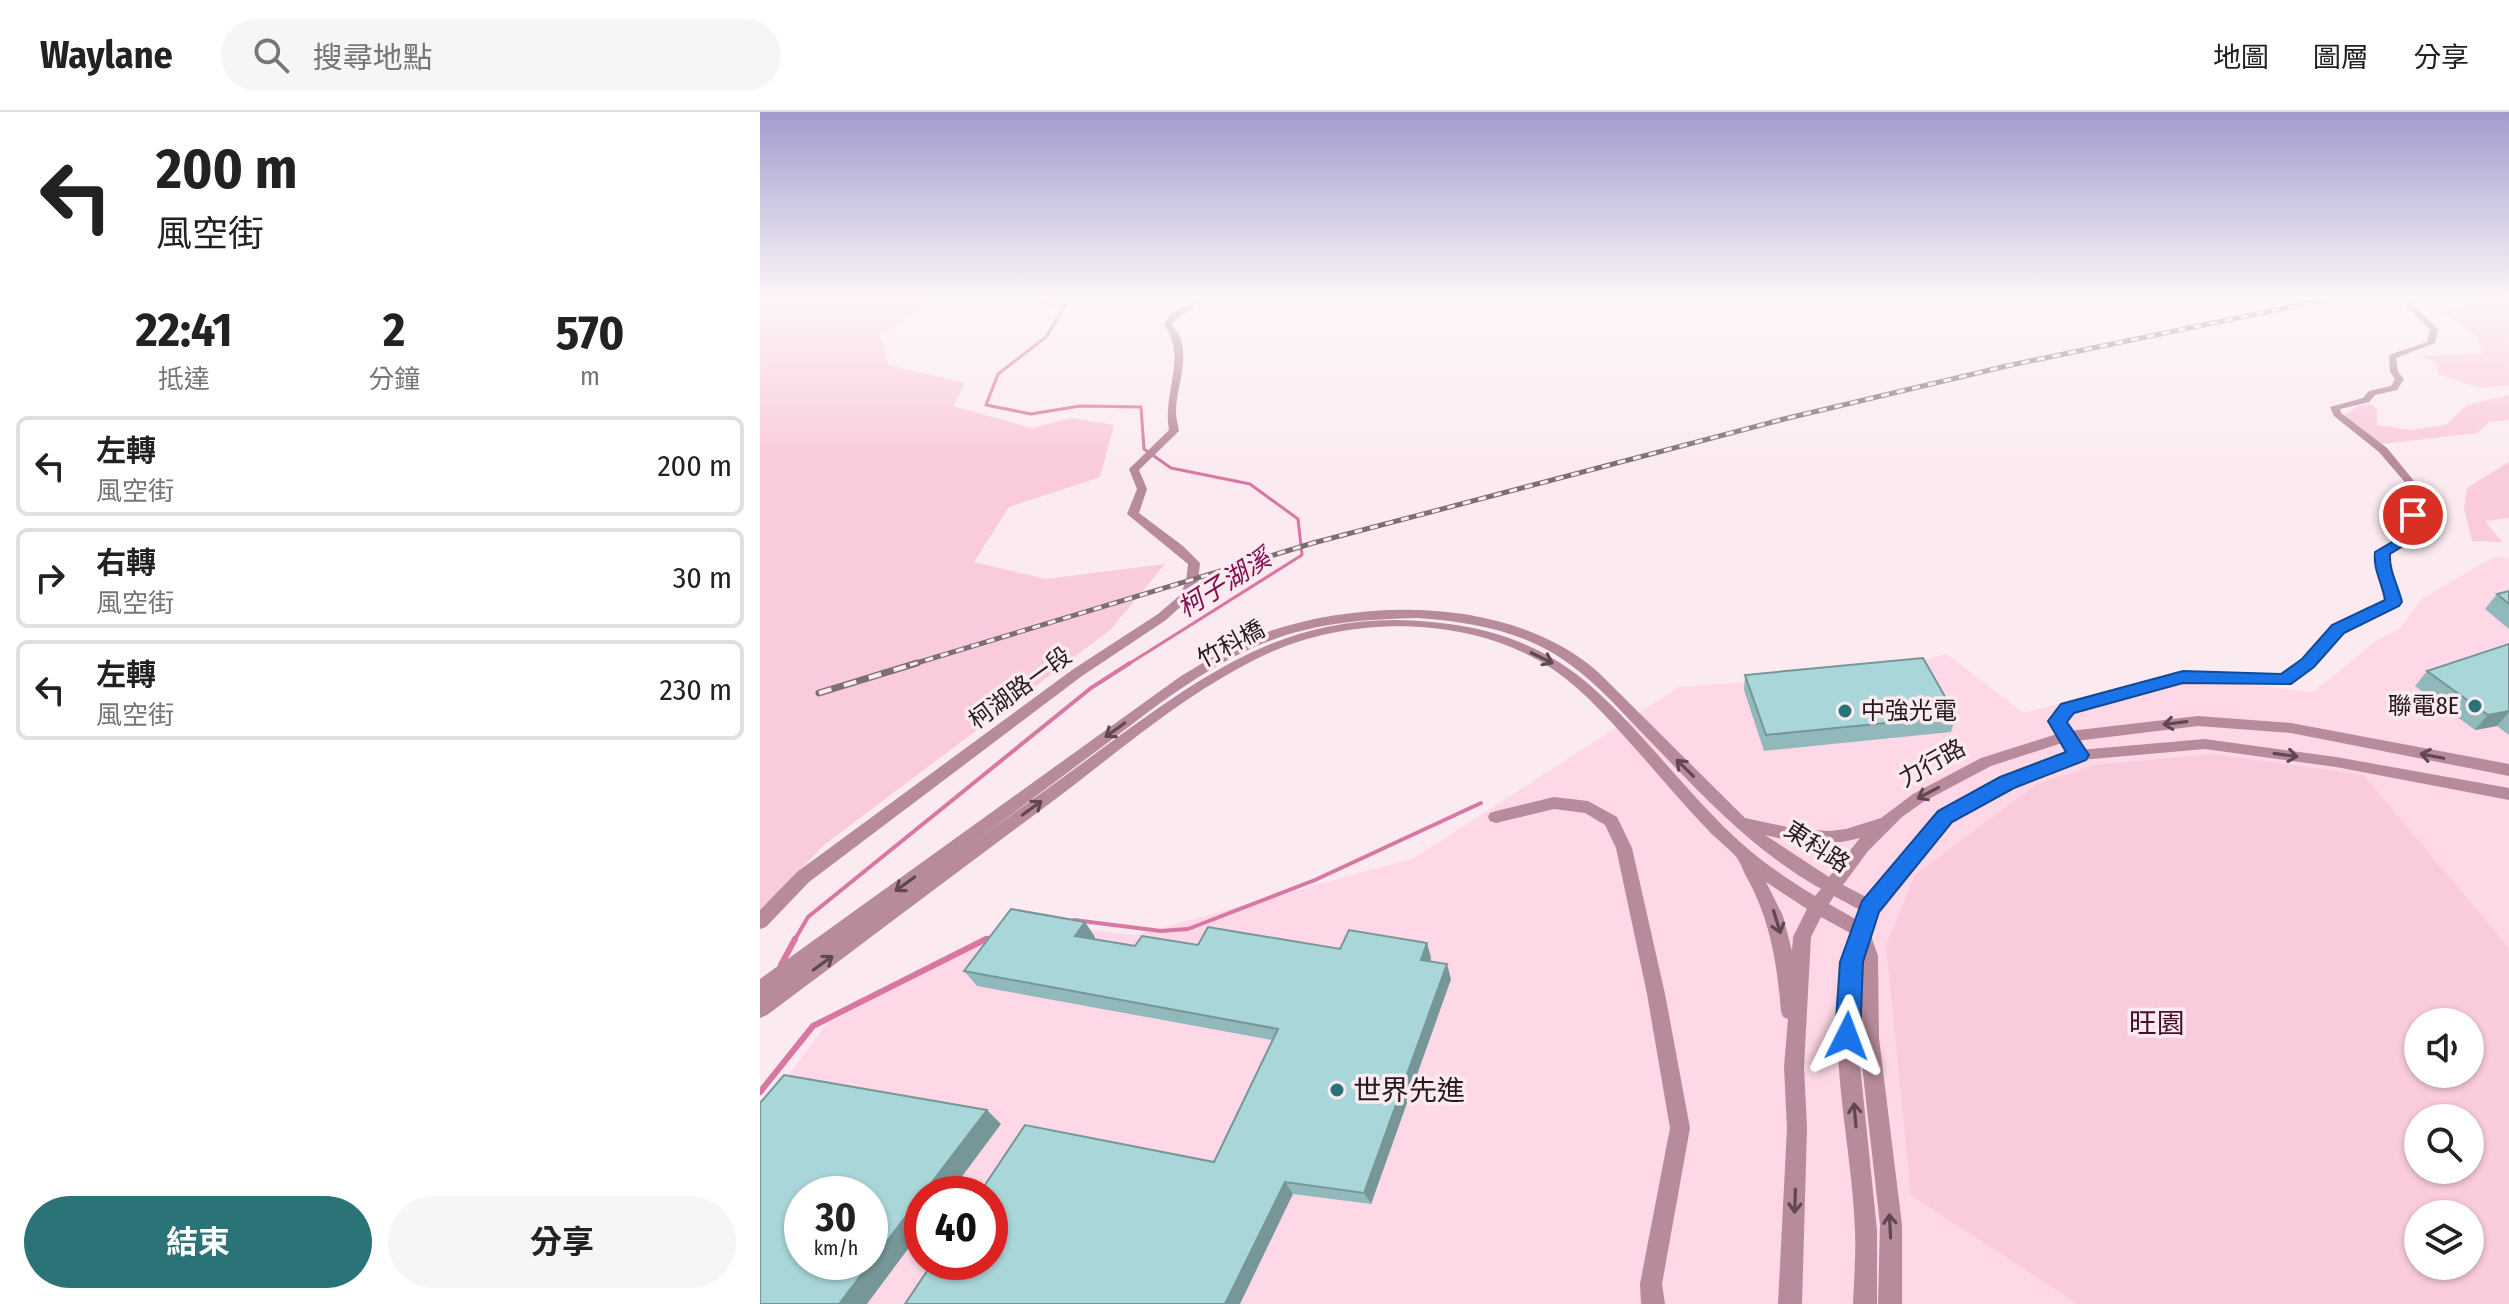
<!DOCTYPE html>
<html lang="zh-TW">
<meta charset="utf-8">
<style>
:root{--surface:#fff;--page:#f6f6f6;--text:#222;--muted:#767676;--line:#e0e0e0;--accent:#2a7478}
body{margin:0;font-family:"Fira Sans Condensed","Noto Sans TC",sans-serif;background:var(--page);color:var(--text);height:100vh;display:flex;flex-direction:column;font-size:30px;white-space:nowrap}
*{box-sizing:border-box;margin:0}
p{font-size:26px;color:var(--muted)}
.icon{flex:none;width:44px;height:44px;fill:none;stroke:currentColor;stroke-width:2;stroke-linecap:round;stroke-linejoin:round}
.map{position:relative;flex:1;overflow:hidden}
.details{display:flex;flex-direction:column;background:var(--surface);width:760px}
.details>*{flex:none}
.hud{background:#fff;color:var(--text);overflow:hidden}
.controls{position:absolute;left:1644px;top:896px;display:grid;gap:16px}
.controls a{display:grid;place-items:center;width:80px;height:80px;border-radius:50%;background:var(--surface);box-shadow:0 2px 6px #0004;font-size:40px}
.speed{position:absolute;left:24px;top:1064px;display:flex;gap:16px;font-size:40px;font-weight:700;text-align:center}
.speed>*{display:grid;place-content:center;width:104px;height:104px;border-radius:50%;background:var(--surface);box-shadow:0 2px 6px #0004;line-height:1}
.speed small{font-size:20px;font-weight:400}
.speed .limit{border:12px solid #d22;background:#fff;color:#111}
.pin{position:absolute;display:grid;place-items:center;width:68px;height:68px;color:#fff;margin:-34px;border:4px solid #fff;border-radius:50%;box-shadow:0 2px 8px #0007}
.me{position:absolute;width:88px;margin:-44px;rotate:3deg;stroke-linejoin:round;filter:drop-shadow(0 0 6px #0008)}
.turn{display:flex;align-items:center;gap:28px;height:168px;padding:0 24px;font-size:36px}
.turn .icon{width:104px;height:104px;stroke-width:2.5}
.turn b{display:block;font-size:56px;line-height:68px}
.eta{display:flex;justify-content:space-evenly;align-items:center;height:136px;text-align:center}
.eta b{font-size:48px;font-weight:700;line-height:56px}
.action{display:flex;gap:16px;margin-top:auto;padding:16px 24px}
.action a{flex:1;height:92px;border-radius:48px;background:var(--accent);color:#fff;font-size:32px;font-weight:700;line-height:92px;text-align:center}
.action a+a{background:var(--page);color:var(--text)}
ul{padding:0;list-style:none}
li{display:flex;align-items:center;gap:24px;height:100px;margin:0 16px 12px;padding:0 8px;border:4px solid var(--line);border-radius:12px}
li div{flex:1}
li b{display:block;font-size:30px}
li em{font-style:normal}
header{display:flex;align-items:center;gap:48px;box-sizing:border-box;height:112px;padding:0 40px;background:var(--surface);border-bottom:2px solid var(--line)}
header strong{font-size:38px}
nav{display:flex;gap:44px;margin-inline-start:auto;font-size:28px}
.search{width:560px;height:72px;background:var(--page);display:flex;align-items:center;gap:20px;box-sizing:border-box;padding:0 28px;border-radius:44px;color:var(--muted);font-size:30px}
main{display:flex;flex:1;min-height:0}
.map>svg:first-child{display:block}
</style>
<header>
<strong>Waylane</strong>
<div class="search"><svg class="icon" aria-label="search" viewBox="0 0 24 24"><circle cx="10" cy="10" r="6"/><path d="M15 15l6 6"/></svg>搜尋地點</div>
<nav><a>地圖</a><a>圖層</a><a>分享</a></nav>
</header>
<main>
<section class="details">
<div class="hud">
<div class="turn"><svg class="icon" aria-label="left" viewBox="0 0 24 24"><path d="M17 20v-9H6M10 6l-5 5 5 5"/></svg><div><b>200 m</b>風空街</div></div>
</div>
<div class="eta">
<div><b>22:41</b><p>抵達</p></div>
<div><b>2</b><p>分鐘</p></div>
<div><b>570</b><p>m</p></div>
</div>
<ul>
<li><svg class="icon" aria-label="left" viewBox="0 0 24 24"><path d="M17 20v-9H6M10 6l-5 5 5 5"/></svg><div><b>左轉</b><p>風空街</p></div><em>200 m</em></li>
<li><svg class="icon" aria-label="right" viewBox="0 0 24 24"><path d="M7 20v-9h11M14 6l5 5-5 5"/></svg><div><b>右轉</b><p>風空街</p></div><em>30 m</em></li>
<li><svg class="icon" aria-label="left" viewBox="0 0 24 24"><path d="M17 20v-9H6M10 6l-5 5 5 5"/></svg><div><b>左轉</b><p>風空街</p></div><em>230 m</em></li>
</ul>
<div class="action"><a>結束</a><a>分享</a></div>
</section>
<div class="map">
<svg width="1749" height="1192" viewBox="0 0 1749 1192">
<rect width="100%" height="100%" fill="#fbebf1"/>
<path fill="#fed8e6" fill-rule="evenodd" d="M 1733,445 L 1749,446 L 1749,1192 L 0,1192 L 0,1003 L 66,912 L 263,811 L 376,823 L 654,746 L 919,575 L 1119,560 L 1187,542 L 1264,601 L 1407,564 L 1553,580 L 1616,529 L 1640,516 L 1662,487 ZM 1658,910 L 1710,910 L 1710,962 L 1658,962 ZM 1658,1006 L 1710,1006 L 1710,1058 L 1658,1058 ZM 42,1082 L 110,1082 L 110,1150 L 42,1150 ZM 162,1082 L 230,1082 L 230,1150 L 162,1150 ZM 1658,1102 L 1710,1102 L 1710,1154 L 1658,1154 Z"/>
<path fill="#f9cbdc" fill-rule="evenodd" d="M 0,184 L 161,184 L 172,190 L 120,223 L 128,253 L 205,271 L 193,294 L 272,316 L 312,306 L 354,313 L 340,365 L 249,395 L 214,450 L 286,467 L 405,452 L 350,518 L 64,733 L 0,800 Z
M 1742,184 L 1749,184 L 1749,273 L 1721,276 L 1679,263 L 1675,250 L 1658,244 L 1723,241 L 1716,225 L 1681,199 Z
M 1749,283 L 1749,308 L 1729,310 L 1717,321 L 1622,332 L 1581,306 L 1599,293 L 1612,292 L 1617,298 L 1617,313 L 1651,318 L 1686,313 L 1707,293 Z
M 1749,350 L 1749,406 L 1725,409 L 1742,430 L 1712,429 L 1704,397 L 1707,376 Z
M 1452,642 L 1603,663 L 1749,836 L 1749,1192 L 1318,1192 L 1151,1083 L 1126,834 L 1155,763 L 1277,672 L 1335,653 ZM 1710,910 L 1710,962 L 1658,962 L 1658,910 ZM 1710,1006 L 1710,1058 L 1658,1058 L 1658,1006 ZM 1710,1102 L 1710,1154 L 1658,1154 L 1658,1102 Z"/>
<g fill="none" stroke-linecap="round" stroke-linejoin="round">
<path stroke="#d878a2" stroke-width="3" d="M 200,184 L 268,187 L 305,194 L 286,225 L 238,262 L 226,293 L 271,302 L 320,294 L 381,295 L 384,337 L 411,356 L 490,372 L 538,407 L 542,443 L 367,553"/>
<path stroke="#d878a2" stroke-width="4" d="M 314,808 L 401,819 L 428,817 L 555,768 L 721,691
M 34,829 L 48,805 L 331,576 L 370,551
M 222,829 L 233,824"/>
<path stroke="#d878a2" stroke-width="6" d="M 21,853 L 35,827
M 0,980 L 53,914 L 226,827"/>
<path fill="#b78b9c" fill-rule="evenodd" d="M 432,184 L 440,184 C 434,201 421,199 412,213 C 435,239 416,270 416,300 C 416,306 418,313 419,319 L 379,358 L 387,377 L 379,401 L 423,434 L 440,451 L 438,470 L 430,486 L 406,508 L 322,564 L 49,770 L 6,815 L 0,817 L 0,798 L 37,760 L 312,558 L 398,502 L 419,484 L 426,470 L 428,452 L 367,402 L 377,377 L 369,357 L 409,318 C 402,283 428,243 404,213 L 411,202 L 430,192 Z
M 1650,184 L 1658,184 L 1654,194 L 1678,217 L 1675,231 L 1636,246 L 1638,260 L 1644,267 L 1637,278 L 1615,283 L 1609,290 L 1580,297 L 1581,301 L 1627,336 L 1659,375 L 1655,426 L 1629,442 L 1630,459 L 1640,490 L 1638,493 L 1583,520 L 1553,554 L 1530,571 L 1423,570 L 1312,600 L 1304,609 L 1310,619 L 1438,604 L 1531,611 L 1749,652 L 1749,664 L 1531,621 L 1438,614 L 1316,629 L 1314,634 L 1309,635 L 1302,631 L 1231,654 L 1163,690 L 1142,705 L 1108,739 L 1083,773 L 1108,786 L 1179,701 L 1242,667 L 1319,638 L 1445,627 L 1576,645 L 1749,676 L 1749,688 L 1576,655 L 1445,637 L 1321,648 L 1252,675 L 1191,709 L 1117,798 L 1110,821 L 1118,844 L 1119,926 L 1142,1113 L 1142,1192 L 1118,1192 L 1120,1113 L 1099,926 L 1100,850 L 1097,924 L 1117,1118 L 1117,1192 L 1093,1192 C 1094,1168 1096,1143 1095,1119 C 1092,1022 1059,916 1092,822 L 1061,805 L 1051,825 L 1044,955 L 1047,1016 L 1042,1192 L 1018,1192 L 1027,1016 L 1024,955 L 1028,907 L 1023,905 L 1021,899 C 1017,850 1010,807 986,764 C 983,758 980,750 977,746 C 969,736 957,728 948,718 C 925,694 903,668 881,643 C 854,613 827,581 794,558 C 715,504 595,502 509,541 C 430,577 362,637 293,689 C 197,760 102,832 7,903 L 0,906 L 0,867 L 421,564 C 445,550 469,534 496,524 C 600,485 751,484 838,560 L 985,706 L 1036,717 L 1070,719 L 1086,717 L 1121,706 L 1153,682 L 1221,646 L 1297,622 L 1290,609 L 1302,593 L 1423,560 L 1522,563 L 1543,548 L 1573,514 L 1627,488 L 1619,459 L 1617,440 L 1643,424 L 1649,375 L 1619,340 L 1574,304 L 1570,295 L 1603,286 L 1609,279 L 1631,274 L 1635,267 L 1630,260 L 1629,243 L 1667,230 L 1670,217 L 1646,194 ZM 658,506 C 697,509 735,514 771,530 C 819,550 852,590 887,626 C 942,683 991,737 1061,777 L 1055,784 C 1022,764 991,742 964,715 C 918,669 879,617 831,574 C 790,538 742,519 689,512 C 545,492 461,550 351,630 C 304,665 256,699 209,734 C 255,700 300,666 346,632 C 395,595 446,554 504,531 C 553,511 606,507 658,506 ZM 1005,723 C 1037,731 1068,735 1100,726 L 1069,765 ZM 1006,770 L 1047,797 L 1033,825 L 1032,839 L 1023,804 ZM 1074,784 L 1100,798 L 1097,808 L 1069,792 Z
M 794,685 L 828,689 L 857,705 L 872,736 L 905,882 L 930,1016 L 902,1172 L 905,1192 L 881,1192 L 880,1172 L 910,1016 L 887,882 L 856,736 L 845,713 L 825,701 L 794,697 L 736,711 L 730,709 L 728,705 L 730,701 L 736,699 Z"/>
<g stroke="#7d6e74" stroke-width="5">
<path id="rail-far1" d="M 150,553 L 553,431 L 1024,307 L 1251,253 L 1583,184"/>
</g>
<g stroke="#7d6e74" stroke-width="7">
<path id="rail" d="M 59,581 L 157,551"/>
</g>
<use href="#rail-far1" stroke="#fbebf1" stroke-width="3" stroke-dasharray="8" stroke-linecap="butt"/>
<use href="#rail" stroke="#fbebf1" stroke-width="4" stroke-dasharray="13" stroke-linecap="butt"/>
</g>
<path fill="#91b8ba" d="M 1749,479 L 1749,517 L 1725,497 L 1737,482 Z
M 1749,532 L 1749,623 L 1737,614 L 1715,618 L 1655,574 L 1667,559 Z
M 985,563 L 1196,604 L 1191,620 L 1004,639 L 984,578 Z
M 335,825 L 334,827 L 375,834 L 438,833 L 580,837 L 667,831 L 671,846 L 670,849 L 691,867 L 611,1092 L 533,1082 L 454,1050 L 512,928 L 217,874 L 204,859 Z"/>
<path fill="#769697" d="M 1749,599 L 1749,600 L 1737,614 L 1715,618 L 1728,603 Z
M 325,810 L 335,825 L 326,839 L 315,824 Z
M 667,831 L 671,846 L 665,862 L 661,848 Z
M 687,852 L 691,867 L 611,1092 L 604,1081 Z
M 227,998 L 241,1012 L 189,1082 L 163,1082 Z
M 525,1070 L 533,1082 L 480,1192 L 465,1192 Z
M 162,1083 L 162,1118 L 107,1192 L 79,1192 Z"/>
<path fill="#a9d6d8" stroke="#769697" stroke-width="2" fill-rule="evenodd" d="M 1749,479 L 1749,492 L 1737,482 Z
M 1749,532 L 1749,599 L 1728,603 L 1667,559 Z
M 1163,546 L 1196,604 L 1006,623 L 985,563 Z
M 251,797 L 325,810 L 315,824 L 375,834 L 382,824 L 438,833 L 448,815 L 580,837 L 589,818 L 667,831 L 661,848 L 687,852 L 604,1081 L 525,1070 L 465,1192 L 145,1192 L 173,1150 L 230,1150 L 230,1082 L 219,1082 L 265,1013 L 454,1050 L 518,917 L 204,859 Z
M 24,963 L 227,998 L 79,1192 L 0,1192 L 0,991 ZM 42,1082 L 110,1082 L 110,1150 L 42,1150 Z"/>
<defs><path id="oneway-shaft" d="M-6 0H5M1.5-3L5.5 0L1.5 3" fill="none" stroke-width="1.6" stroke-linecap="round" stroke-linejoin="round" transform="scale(2)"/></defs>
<g stroke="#614751">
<use href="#oneway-shaft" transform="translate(782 546) rotate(26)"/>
<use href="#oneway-shaft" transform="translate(1415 611) rotate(173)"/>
<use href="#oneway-shaft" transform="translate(355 618) rotate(144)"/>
<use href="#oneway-shaft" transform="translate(1526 643) rotate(8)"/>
<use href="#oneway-shaft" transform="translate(1672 644) rotate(-169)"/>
<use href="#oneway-shaft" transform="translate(925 656) rotate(-135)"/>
<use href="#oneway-shaft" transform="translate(1168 681) rotate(152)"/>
<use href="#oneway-shaft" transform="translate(272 696) rotate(-36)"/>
<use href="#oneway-shaft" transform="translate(145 772) rotate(144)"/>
<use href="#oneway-shaft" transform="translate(1017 810) rotate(73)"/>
<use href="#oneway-shaft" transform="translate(63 851) rotate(-36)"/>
<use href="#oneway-shaft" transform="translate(1095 1003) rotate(-95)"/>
<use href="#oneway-shaft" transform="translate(1035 1089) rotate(92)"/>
<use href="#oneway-shaft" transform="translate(1130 1114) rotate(-93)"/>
</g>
<linearGradient id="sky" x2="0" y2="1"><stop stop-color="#a19ccc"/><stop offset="0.53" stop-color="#fdf6f9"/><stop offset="1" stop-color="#fdf6f9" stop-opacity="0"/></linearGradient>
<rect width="1749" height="350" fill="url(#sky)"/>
<path fill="#1a73e8" stroke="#114b97" stroke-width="2" d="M 1653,399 L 1660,403 L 1656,426 L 1630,442 C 1629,459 1638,473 1642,490 L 1639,494 L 1584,521 L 1554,555 L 1531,572 L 1423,571 L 1314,601 L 1307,610 L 1329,643 L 1326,648 L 1254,676 L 1192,710 L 1119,800 L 1103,850 L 1100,924 L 1096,932 L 1087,936 L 1079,932 L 1075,924 L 1080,850 L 1102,789 L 1178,699 L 1240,665 L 1306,640 L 1288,609 L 1301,592 L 1423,559 L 1521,562 L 1542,547 L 1572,513 L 1625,488 C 1622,470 1613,458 1615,440 L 1642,424 L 1646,403 Z"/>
<g fill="#2a7478" stroke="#fbebf1" stroke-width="3">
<circle cx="1715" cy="594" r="8"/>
<circle cx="1085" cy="599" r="8"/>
<circle cx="577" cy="978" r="8"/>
</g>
<g text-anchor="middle" stroke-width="7" stroke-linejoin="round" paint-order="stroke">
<g font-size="24" fill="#271a1f" stroke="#fbebf1">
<text transform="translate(471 532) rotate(-28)" y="8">竹科橋</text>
<text transform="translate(260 576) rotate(-36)" y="8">柯湖路一段</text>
<text transform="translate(1172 651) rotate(-29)" y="8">力行路</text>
<text transform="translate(1057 735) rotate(33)" y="8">東科路</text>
</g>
<g font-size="24" fill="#271a1f" stroke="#fbebf1" text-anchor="end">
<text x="1699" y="602">聯電8E</text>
<text x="1101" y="607" text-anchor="start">中強光電</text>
</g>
<g font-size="26" font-style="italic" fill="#830c4f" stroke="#fbebf1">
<text transform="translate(464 471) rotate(-32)" y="9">柯子湖溪</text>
</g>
<g font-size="28" fill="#4a0e2d" stroke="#fbebf1">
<text x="1397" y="921">旺園</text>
</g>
<g font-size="28" fill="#271a1f" stroke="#fbebf1" text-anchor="start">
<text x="593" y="988">世界先進</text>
</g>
</g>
</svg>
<div class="controls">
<a><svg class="icon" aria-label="sound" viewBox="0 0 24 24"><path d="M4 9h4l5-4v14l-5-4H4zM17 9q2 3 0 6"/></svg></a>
<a><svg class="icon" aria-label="search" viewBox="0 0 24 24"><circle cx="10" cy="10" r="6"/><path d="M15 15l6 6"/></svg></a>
<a><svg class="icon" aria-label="layers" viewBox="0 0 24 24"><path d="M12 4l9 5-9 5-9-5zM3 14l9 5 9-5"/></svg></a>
</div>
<div class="speed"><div>30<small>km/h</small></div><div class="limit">40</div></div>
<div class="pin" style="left:1653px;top:403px;background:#d93025"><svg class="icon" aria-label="arrive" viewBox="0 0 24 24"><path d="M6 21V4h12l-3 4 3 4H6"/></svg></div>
<svg class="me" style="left:1087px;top:924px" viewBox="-20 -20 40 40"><path d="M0-17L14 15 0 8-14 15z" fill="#1a73e8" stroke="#fff" stroke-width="4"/></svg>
</div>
</main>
